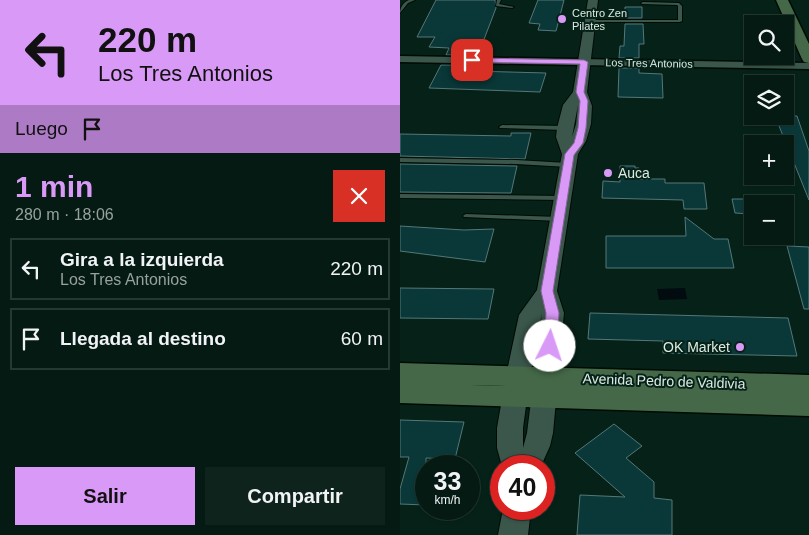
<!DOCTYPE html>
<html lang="es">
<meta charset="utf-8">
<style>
:root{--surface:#041a12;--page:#0d231b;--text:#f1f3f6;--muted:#97a19f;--line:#253832;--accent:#d99af7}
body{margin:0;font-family:Helvetica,sans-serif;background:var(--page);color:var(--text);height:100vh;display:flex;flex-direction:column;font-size:19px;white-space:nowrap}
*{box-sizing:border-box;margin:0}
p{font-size:16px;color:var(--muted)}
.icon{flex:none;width:28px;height:28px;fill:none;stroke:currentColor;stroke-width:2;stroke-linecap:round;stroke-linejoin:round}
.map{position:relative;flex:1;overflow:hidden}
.drawer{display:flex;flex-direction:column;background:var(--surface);width:400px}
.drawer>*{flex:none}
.banner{background:#d99af7;color:#111;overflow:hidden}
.tools{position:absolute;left:344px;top:15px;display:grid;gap:10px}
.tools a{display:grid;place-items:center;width:50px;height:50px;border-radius:0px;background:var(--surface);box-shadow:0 1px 4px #0004,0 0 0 1px var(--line);font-size:25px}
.speed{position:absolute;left:15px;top:455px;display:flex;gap:10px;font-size:25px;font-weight:700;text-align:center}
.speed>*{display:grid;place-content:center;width:65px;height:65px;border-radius:50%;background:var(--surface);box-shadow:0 1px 4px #0004,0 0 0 1px var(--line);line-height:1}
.speed small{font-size:12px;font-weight:400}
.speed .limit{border:8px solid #d22;background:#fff;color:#111}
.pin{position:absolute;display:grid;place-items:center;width:42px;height:42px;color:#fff;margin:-21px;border-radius:10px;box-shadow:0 2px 8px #0006}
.me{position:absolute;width:55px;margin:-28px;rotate:4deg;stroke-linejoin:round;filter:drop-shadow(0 0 4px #0008)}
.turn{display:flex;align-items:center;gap:18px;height:105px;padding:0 15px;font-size:22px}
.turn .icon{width:65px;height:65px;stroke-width:2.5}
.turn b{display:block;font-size:35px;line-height:42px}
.then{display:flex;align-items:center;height:48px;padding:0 15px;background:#0003;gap:10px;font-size:19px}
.round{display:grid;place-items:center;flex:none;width:52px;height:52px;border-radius:0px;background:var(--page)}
.overview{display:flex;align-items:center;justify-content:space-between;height:85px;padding:0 15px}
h1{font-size:30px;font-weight:800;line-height:38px;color:var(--accent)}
.cta{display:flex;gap:10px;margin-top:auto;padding:10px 15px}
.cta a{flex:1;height:58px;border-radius:0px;background:var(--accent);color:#111;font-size:20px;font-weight:800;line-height:58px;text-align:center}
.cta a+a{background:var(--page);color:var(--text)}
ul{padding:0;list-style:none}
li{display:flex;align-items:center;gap:15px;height:62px;margin:0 10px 8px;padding:0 5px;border:2px solid var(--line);border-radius:0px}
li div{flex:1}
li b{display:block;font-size:19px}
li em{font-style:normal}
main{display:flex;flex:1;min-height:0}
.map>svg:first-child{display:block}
</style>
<main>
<section class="drawer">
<div class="banner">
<div class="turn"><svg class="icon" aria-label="left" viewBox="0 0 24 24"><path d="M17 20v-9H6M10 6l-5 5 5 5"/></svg><div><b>220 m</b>Los Tres Antonios</div></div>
<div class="then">Luego<svg class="icon" aria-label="arrive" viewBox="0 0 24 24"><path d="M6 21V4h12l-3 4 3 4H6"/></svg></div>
</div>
<div class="overview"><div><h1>1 min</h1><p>280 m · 18:06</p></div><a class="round" style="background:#d93025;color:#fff"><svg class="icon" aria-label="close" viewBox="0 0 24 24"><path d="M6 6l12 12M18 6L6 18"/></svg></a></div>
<ul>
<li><svg class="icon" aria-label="left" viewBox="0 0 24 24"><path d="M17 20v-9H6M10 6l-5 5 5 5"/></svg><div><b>Gira a la izquierda</b><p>Los Tres Antonios</p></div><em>220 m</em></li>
<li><svg class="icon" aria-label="arrive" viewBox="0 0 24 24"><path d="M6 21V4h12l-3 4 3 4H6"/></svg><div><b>Llegada al destino</b></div><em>60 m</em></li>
</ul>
<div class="cta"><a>Salir</a><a>Compartir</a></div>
</section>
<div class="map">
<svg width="409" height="535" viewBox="0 0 409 535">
<rect width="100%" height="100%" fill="#062218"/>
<path fill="#010b10" d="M 285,288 L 287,299 L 259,300 L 257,289 Z"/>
<path fill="#0a3838" stroke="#577" d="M 36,0 L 95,0 L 96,8 L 78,55 L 46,55 L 49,48 L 29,47 L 35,37 L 17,37 Z
M 138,0 L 164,0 L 156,31 L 138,30 L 140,24 L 129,23 Z
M 225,7 L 242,7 L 242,18 L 225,18 Z
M 225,24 L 243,24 L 244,44 L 239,44 L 239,58 L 219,58 L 220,46 L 224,46 Z
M 41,65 L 74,65 L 72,71 L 146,73 L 140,92 L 29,88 Z
M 219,68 L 239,68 L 239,73 L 262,74 L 263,98 L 218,97 Z
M 375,116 L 397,116 L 409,151 L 409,200 Z
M 111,133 L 131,133 L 125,159 L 0,156 L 0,134 L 111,136 Z
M 0,164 L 116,166 L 117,166 L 111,193 L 0,192 Z
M 220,166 L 235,166 L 235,168 L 239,168 L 239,179 L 265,179 L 265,183 L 304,183 L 307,209 L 284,209 L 283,200 L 202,198 L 203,181 L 220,182 Z
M 332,199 L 352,199 L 352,214 L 335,213 Z
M 285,217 L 314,239 L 328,239 L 334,268 L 206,268 L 206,236 L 286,236 Z
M 0,226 L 64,230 L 94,229 L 85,262 L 0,251 Z
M 387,246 L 409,247 L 409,309 L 404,309 Z
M 0,288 L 94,289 L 88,319 L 0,318 Z
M 190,313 L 388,318 L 397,356 L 263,353 L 263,341 L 188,339 Z
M 0,420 L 64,422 L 55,459 L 26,458 L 26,505 L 0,504 L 0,489 L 9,457 L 0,457 Z
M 214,424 L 242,446 L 226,458 L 254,482 L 254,498 L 272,500 L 272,535 L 177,535 L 180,495 L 225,497 L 175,453 Z"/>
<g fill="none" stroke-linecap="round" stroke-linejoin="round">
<g stroke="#000b04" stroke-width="2">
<path id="service" d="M 9,0 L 15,0 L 8,3 L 0,13 C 0,8 3,2 9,0 Z
M 97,0 L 101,0 L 99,4 L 114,7 L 112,8 L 96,6 Z
M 243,2 L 279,3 L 282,6 L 282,21 L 280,22 L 190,22 L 188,21 L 190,20 L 278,20 L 278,6 L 277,5 L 242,4 L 241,3 Z
M 102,125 L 165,126 L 168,128 L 165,130 L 100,128 L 99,127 Z
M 0,158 L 116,160 L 168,163 L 171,165 L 168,167 L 116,164 L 0,162 Z
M 0,194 L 162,196 L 165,198 L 162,200 L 0,198 Z
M 66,214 L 159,217 L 162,219 L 159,221 L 64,217 L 63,216 L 64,215 Z"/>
</g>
<g stroke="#000b04" stroke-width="3">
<path id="minor" d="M 0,56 L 409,63 L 409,69 L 0,62 Z"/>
</g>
<g stroke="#000b04" stroke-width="2">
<path id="tertiary" d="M 188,0 L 198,0 L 187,92 L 192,106 L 191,124 L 186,141 L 178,154 L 157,291 L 164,313 L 153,433 L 150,446 L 141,466 L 102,466 L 97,448 L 97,428 L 106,376 L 119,315 L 137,290 L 162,154 L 156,137 L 157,128 L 163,105 L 173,92 ZM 178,105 L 176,124 L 172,137 ZM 142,313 L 127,433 L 123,448 L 123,428 L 130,376 Z
M 103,509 L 131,509 L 128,535 L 98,535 Z"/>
</g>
<g stroke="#000b04" stroke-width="3">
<path id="secondary" d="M 376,0 L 388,0 L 409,44 L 409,63 L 404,62 L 402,59 Z
M 0,363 L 409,375 L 409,416 L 0,403 L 0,383 L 107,386 L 0,383 Z"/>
</g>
<use href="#service" fill="#3b574b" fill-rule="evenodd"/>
<use href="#minor" fill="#3b574b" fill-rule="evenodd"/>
<use href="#tertiary" fill="#3b574b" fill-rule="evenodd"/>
<use href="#secondary" fill="#456948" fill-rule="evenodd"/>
</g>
<path fill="#d99af7" stroke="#8d64a1" d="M 72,58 L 184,60 L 188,62 L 184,92 L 188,101 L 186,128 L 183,143 L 174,155 L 153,291 L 159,313 L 157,346 L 155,349 L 146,349 L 144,346 L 146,313 L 141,291 L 165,154 L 174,143 L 178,128 L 180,101 L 176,92 L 180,64 L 70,62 L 70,59 Z"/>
<g fill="#d99af7" stroke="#062218" stroke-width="2">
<circle cx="162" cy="19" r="5"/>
<circle cx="208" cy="173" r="5"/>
<circle cx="340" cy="347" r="5"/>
</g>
<g text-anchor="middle" stroke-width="4" stroke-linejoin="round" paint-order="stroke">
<g font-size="11" fill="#dbebe3" stroke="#062218" text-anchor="start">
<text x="172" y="17">Centro Zen<tspan x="172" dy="13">Pilates</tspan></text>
</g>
<g font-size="11" fill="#dbebe3" stroke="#062218">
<text transform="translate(249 63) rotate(1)" y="4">Los Tres Antonios</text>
</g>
<g font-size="14" fill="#dbebe3" stroke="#062218" text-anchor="start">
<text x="218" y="178">Auca</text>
<text x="330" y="352" text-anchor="end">OK Market</text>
</g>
<g font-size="14" fill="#dbebe3" stroke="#062218">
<text transform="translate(264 381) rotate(2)" y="5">Avenida Pedro de Valdivia</text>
</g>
</g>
</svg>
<div class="tools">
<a><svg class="icon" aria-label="search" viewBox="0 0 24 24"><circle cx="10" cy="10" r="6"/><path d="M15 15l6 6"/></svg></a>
<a><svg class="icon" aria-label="layers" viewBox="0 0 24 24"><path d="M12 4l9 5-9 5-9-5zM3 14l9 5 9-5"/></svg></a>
<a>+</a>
<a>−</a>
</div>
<div class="speed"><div>33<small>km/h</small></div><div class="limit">40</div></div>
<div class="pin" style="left:72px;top:60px;background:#d93025"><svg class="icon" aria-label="arrive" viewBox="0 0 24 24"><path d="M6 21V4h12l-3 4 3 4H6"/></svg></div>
<svg class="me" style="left:150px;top:346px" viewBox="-20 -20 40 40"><circle r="19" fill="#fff"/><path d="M0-13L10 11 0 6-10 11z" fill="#d99af7"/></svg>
</div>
</main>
